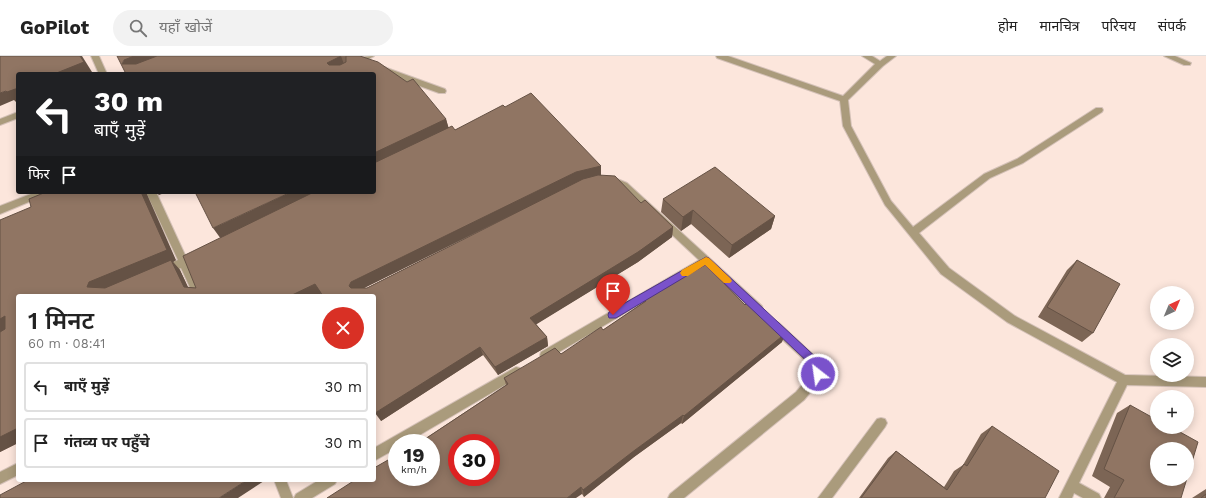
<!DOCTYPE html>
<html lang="hi">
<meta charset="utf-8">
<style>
:root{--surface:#fff;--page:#f2f2f2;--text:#222;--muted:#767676;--line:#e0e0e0}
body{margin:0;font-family:"Work Sans","Noto Sans Devanagari",sans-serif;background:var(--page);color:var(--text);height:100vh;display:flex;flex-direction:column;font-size:15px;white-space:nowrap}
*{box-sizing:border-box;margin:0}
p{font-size:13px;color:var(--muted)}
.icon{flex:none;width:22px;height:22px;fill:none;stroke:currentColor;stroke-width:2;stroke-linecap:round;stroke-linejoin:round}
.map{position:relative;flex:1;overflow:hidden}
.sheet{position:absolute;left:16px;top:238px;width:360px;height:188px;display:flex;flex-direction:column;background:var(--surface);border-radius:4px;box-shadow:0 2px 10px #0003}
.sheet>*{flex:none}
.banner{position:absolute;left:16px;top:16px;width:360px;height:122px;border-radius:4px;box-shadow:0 2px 10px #0003;background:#202124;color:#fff;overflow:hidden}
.needle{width:26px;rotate:44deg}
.buttons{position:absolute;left:1150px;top:230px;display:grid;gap:8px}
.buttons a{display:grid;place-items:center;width:44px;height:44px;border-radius:50%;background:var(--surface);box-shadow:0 2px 10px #0003;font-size:20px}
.speed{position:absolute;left:388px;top:378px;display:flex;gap:8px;font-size:20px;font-weight:700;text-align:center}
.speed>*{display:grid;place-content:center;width:52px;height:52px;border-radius:50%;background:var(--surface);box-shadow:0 2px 10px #0003;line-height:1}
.speed small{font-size:10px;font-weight:400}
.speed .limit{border:6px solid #d22;background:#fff;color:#111}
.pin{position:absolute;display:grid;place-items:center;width:34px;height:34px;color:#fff;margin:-41px -17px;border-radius:50% 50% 50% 0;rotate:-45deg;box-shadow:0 0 4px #0007}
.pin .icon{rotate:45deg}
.me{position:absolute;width:44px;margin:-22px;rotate:330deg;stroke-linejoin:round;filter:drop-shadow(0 0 3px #0008)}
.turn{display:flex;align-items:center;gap:14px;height:84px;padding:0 12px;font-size:18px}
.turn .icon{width:52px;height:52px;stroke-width:2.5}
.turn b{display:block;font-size:28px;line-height:34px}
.then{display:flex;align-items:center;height:38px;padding:0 12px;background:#0003;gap:8px;font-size:15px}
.round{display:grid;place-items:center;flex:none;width:42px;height:42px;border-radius:21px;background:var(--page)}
.head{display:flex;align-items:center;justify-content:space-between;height:68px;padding:0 12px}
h1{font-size:24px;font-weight:600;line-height:30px}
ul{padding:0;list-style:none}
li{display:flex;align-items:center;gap:12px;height:50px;margin:0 8px 6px;padding:0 4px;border:2px solid var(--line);border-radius:4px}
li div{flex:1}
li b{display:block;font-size:15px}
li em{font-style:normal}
header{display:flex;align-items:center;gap:24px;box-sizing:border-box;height:56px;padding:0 20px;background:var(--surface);border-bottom:1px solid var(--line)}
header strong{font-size:19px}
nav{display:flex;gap:22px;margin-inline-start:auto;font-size:14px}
.search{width:280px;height:36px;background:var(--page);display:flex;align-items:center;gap:10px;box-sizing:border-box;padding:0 14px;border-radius:22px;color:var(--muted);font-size:15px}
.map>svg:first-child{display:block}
</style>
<header>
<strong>GoPilot</strong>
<div class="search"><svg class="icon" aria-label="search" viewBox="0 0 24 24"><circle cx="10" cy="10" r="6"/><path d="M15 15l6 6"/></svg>यहाँ खोजें</div>
<nav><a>होम</a><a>मानचित्र</a><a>परिचय</a><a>संपर्क</a></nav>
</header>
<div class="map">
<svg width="1206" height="442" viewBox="0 0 1206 442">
<rect width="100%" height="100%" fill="#fce6dc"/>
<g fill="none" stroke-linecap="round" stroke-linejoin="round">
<g stroke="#d4c1b8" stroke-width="2">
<path id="street" d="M 91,0 L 99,0 L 107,18 L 99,18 Z
M 351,0 L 360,0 L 362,1 L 374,0 L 361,7 Z
M 716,0 L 728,0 L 843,40 L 875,8 L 862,0 L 872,0 L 880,5 L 887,0 L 896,0 L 883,10 L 848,44 L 851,70 L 891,145 L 913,171 L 984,118 L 1017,103 L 1096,52 L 1102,52 L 1103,54 L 1102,56 L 1023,107 L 990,122 L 919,177 L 949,212 L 1015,260 L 1125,319 L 1206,321 L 1206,331 L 1127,329 L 1079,427 L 1099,438 L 1101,442 L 1083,442 L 1074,437 L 1072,442 L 1059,442 L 1117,326 L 1007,266 L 941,218 L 885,149 L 843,70 L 840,45 L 717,2 Z
M 1164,0 L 1175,0 L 1191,7 L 1190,9 L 1184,9 Z
M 378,11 L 384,11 L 445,33 L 446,35 L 445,37 L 439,37 L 378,15 Z
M 18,56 L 18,62 L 0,69 L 0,63 Z
M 610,120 L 627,127 L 762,250 L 763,253 L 762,256 L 758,257 L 754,256 L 705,210 L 549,302 L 545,304 L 541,302 L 540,299 L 541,296 L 699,204 L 621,131 L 607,125 L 606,123 Z
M 36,136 L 50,136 L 48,138 L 0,158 L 0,150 Z
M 146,136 L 156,136 L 186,201 L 198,196 L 201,197 L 203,200 L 201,203 L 189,208 L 204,240 L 194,240 L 181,212 L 165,218 L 161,217 L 160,214 L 161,211 L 178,204 Z
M 775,265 L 779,267 L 821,306 L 824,318 L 822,322 L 804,344 L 684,442 L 668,442 L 670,438 L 796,336 L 812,317 L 812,311 L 771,273 L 770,270 L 771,267 Z
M 516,311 L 520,312 L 522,316 L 520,320 L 406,387 L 397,387 L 397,392 L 374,405 L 374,392 Z
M 881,362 L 885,363 L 887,367 L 885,371 L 832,442 L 818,442 L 877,363 Z
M 18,407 L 18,419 L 0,428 L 0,416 Z
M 274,424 L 286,424 L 293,442 L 281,442 Z
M 319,424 L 337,424 L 335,428 L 312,442 L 294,442 L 296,438 Z"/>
</g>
<use href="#street" fill="#aa9b7c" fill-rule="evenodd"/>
</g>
<path fill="#7c6555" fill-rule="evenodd" d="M 117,0 L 360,0 L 446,63 L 448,71 L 455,74 L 505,51 L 601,110 L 601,119 L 641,147 L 673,171 L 672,181 L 638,206 L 536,268 L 547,281 L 548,290 L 498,319 L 483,299 L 381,365 L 374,240 L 322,237 L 316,240 L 18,240 L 18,387 L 0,396 L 0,164 L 176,204 L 173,206 L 180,214 L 188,231 L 196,232 L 374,136 ZM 537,146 L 367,232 L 364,232 L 473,178 Z
M 663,143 L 775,160 L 771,173 L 729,202 L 691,168 L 681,175 L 661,156 Z
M 1077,204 L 1093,277 L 1082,286 L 1038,261 L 1067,214 Z
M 672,228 L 745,249 L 782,286 L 682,368 L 681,367 L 634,401 L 584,441 L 582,438 L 327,442 L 390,406 L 506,329 L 504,322 L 561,298 L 603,274 L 644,246 L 644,243 Z
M 1130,349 L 1181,442 L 1104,442 L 1110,431 L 1092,420 L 1117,357 Z
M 992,370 L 1045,442 L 859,442 L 888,402 L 896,395 L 944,431 L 954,415 L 963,409 L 981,378 Z
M 1206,433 L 1206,442 L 1192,442 Z"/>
<path fill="#655245" d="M 80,0 L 82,0 L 92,16 L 86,18 L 54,18 Z
M 134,0 L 173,0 L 132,15 L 122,8 L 124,4 Z
M 341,0 L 345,11 L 332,18 L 327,7 Z
M 18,32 L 18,45 L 16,46 L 14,44 L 0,50 L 0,37 L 6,35 Z
M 446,63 L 449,73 L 374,109 L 374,97 Z
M 601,110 L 601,120 L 576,127 L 356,236 L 355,240 L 349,230 L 351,226 L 576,116 Z
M 141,136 L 146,136 L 176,204 L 173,206 L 180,214 L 192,240 L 99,236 L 87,231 L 89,226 Z
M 156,136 L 167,136 L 159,139 Z
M 291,136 L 319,136 L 221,183 L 213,172 Z
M 693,154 L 691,168 L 681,175 L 683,161 Z
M 775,160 L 771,173 L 729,202 L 732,189 Z
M 673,171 L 672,181 L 638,206 L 532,271 L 530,262 Z
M 315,228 L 322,237 L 316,240 L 290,240 Z
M 5,260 L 18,269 L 0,277 L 0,263 Z
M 786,277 L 782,286 L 682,368 L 684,360 Z
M 547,281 L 548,290 L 498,319 L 495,311 Z
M 480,291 L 483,299 L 381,365 L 375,357 Z
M 683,359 L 681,367 L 634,401 L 584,441 L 583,434 L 635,394 Z
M 18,372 L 18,387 L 0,396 L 0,381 Z
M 247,424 L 263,424 L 264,425 L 238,442 L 219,442 Z
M 581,431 L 582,438 L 576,442 L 567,442 Z"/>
<path fill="#907563" stroke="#655245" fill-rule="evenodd" d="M 0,0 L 80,0 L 84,6 L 54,18 L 18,18 L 18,32 L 7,36 L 6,35 L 0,37 Z
M 117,0 L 134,0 L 124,4 L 122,8 L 136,8 L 157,0 L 341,0 L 327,7 L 329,9 L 340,9 L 346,6 L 346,0 L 360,0 L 378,6 L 407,26 L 413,23 L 446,63 L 374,97 L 374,18 L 126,18 Z
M 531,37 L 601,110 L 576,116 L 351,226 L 349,230 L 351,232 L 367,232 L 583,123 L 598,119 L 615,120 L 641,147 L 645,144 L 673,171 L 638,196 L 530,262 L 547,281 L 495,311 L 480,291 L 375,357 L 374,355 L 374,240 L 323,240 L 315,228 L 290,240 L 18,240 L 18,372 L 0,381 L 0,276 L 5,273 L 5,260 L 0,263 L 0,164 L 31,151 L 29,143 L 46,136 L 141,136 L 167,194 L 89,226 L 87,231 L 105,232 L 171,204 L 184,231 L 196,232 L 183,200 L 314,136 L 374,136 L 374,107 L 452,70 L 455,74 L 503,49 L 505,51 Z
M 715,111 L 775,160 L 732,189 L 693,154 L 683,161 L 663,143 Z
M 195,136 L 291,136 L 213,172 Z
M 1077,204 L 1120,228 L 1093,277 L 1047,251 Z
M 705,208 L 745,249 L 749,245 L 786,277 L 684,360 L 683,359 L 635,394 L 583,434 L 581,431 L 567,442 L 327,442 L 355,424 L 374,424 L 374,412 L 388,404 L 390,407 L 397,402 L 397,421 L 431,421 L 431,387 L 419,387 L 508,328 L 504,322 L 555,292 L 561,298 L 601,271 L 603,274 L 646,245 L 644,243 L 670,226 L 672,228 ZM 457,387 L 491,387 L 491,421 L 457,421 Z
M 1130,349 L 1157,364 L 1157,371 L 1171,371 L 1198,386 L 1181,442 L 1114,442 L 1124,424 L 1104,413 ZM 1157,393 L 1187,393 L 1187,423 L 1157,423 Z
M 992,370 L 1059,415 L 1045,442 L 861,442 L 896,395 L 947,434 L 964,408 L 967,410 Z
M 28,424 L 247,424 L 219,442 L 0,442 L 0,439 Z
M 1206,438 L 1206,442 L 1201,442 Z"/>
<path fill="#7a52cb" stroke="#4f3584" d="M 706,201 L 709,202 L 821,306 L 823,318 L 822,321 L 818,322 L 815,321 L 813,311 L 705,209 L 616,262 L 609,262 L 608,259 L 609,256 Z"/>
<path fill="#f59e0b" d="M 706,201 L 709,202 L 730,222 L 732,225 L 730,227 L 724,227 L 705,209 L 688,220 L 682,220 L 680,217 L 682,214 Z"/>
</svg>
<div class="buttons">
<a><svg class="needle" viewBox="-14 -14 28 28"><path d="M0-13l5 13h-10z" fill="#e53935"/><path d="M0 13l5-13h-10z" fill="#767676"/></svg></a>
<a><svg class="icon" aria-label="layers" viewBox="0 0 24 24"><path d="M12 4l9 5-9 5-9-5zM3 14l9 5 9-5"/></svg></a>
<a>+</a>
<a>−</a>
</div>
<div class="speed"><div>19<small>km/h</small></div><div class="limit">30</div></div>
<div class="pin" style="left:613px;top:259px;background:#d93025"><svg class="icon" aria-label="arrive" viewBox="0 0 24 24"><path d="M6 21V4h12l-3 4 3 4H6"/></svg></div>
<svg class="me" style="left:818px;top:318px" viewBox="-20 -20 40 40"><circle r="17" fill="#7a52cb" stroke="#fff" stroke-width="3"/><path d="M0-11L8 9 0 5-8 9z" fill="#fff"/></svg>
<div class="banner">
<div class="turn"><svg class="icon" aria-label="left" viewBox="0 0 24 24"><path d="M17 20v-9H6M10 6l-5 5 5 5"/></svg><div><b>30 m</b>बाएँ मुड़ें</div></div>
<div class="then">फिर<svg class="icon" aria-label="arrive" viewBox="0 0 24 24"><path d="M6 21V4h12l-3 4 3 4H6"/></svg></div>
</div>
<section class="sheet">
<div class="head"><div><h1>1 मिनट</h1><p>60 m · 08:41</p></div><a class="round" style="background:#d93025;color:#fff"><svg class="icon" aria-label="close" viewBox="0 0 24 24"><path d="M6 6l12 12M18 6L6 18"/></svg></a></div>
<ul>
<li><svg class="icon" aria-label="left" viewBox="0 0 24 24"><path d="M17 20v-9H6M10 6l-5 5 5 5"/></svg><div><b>बाएँ मुड़ें</b></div><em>30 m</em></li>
<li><svg class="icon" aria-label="arrive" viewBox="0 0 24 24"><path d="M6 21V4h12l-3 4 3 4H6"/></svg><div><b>गंतव्य पर पहुँचे</b></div><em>30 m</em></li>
</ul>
</section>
</div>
